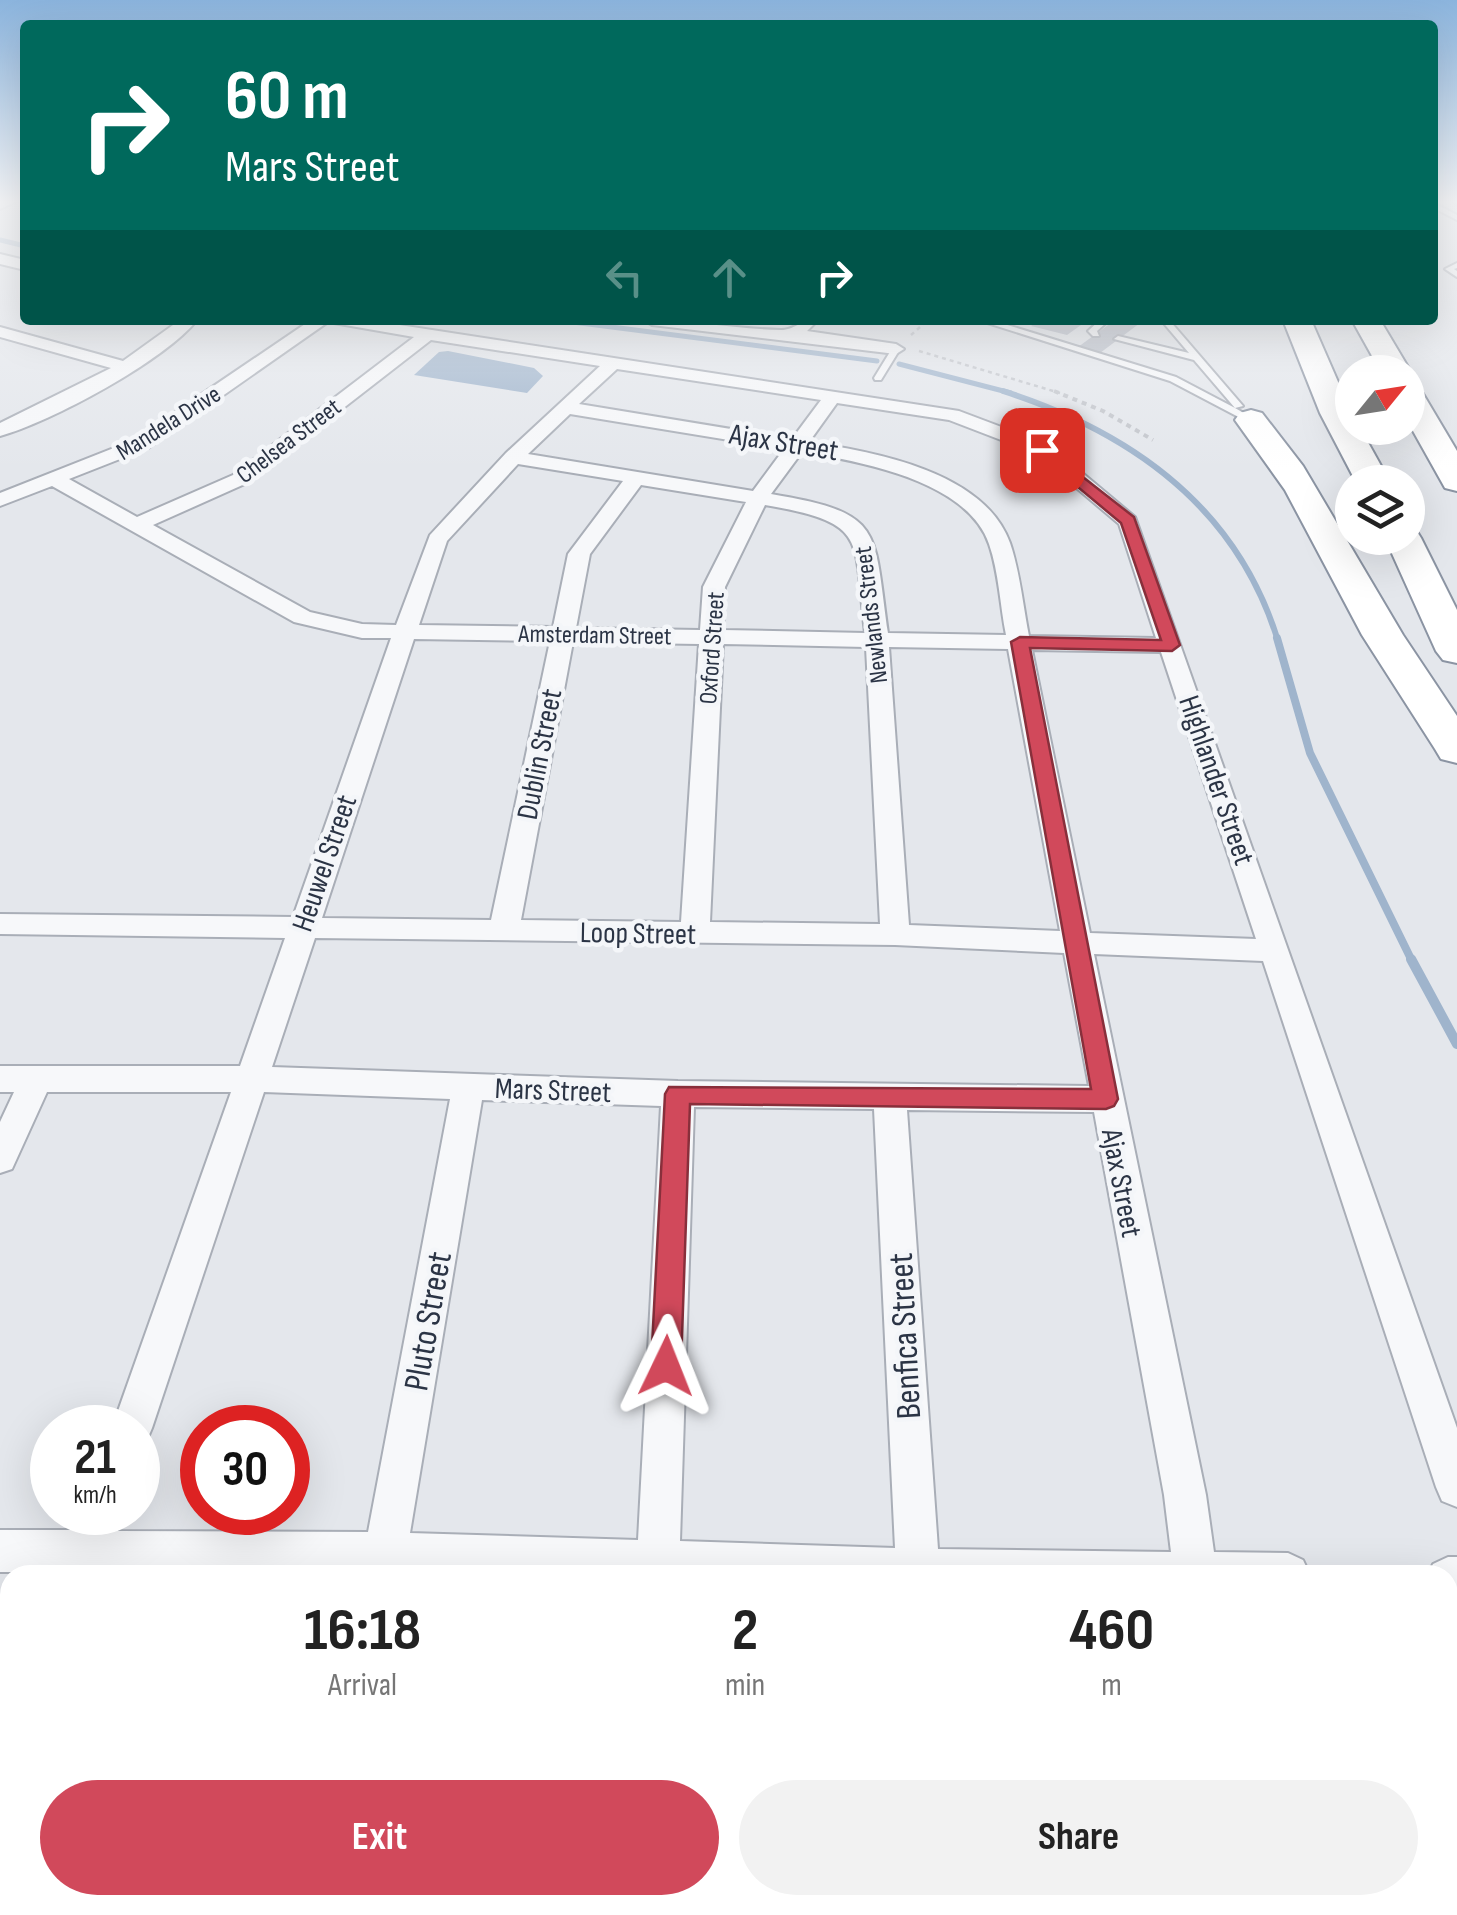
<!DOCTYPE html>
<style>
:root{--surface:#fff;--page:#f2f2f2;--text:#222;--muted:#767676;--accent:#d1495b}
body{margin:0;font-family:"Sofia Sans Condensed",sans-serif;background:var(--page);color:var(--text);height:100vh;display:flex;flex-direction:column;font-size:38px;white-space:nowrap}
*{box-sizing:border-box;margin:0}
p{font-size:32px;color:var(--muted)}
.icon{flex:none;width:55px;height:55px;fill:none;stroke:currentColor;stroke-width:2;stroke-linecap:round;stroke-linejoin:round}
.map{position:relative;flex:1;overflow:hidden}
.side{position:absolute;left:0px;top:1565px;width:1458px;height:350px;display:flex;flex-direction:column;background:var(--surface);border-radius:30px 30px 0 0;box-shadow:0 10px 40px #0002}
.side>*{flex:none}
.guide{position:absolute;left:20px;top:20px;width:1418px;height:305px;border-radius:10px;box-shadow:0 10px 40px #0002;background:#00695c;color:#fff;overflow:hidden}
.needle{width:65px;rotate:60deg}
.buttons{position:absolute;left:1335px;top:355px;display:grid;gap:20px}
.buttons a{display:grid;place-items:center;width:90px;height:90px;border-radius:50%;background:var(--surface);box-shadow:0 10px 40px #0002;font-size:50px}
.speed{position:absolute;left:30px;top:1405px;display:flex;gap:20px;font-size:50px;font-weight:700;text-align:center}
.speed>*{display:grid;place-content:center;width:130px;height:130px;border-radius:50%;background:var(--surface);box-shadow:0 10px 40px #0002;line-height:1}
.speed small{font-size:25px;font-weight:400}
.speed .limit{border:15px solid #d22;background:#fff;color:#111}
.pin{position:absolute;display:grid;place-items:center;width:85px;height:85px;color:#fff;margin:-42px;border-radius:20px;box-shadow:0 5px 15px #0006}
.me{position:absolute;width:110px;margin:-55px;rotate:2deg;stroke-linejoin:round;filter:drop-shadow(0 0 8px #0008)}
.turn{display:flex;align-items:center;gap:35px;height:210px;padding:0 40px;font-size:45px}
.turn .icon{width:130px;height:130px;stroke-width:2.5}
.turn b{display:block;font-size:70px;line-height:85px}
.lanes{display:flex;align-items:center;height:95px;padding:0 40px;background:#0003;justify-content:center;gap:50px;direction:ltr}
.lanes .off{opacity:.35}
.eta{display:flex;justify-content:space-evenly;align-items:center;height:170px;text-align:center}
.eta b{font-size:60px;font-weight:700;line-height:70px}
.primary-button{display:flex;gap:20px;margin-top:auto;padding:20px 40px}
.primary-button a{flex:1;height:115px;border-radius:60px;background:var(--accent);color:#fff;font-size:40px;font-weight:700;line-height:115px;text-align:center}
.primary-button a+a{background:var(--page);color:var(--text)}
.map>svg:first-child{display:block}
</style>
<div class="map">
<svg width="1457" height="1915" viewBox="0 0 1457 1915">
<rect width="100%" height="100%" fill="#e4e7ec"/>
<path fill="#9fb4cc" d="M 448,351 L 534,368 L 543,376 L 527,393 L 414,375 L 439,352 Z"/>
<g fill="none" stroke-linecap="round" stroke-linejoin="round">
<path stroke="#9fb4cc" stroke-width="5" d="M 0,240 L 25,246
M 557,320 L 877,361
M 899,364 L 1011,393"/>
<path stroke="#9fb4cc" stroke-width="6" d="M 1003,391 C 1131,432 1237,507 1278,641"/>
<path stroke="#9fb4cc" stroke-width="8" d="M 1277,638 L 1310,753 L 1412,961"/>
<path stroke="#9fb4cc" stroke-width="10" d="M 1411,959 L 1457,1044"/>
</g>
<path fill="#bbc0ca" d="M 1040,320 L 1088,320 L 1067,335 L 1031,326 Z
M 1103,320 L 1144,320 L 1100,353 L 1078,347 L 1111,323 Z"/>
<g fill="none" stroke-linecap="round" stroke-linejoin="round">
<g stroke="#a9aeb7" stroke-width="4">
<path id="service" d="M 1452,201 L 1457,201 L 1457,204 Z
M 1432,202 L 1457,215 L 1457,220 L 1432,207 Z
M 1457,263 L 1457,268 L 1454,269 L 1457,271 L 1457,277 L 1445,269 Z
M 978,320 L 991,320 L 1176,377 L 1235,408 L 1194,360 L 1114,339 L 1118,336 L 1189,353 L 1161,320 L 1169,320 L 1243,406 L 1235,408 L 1256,420 L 1248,422 L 1170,381 Z
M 1100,320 L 1108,321 L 1097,331 L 1099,336 L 1093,336 L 1088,331 Z
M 893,347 L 900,349 L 881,380 L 875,380 L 874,378 Z"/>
</g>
<g stroke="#a9aeb7" stroke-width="4">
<path id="minor" d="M 0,201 L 17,201 L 0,209 Z
M 0,254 L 25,260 L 25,270 L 0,264 Z
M 180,320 L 197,320 C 164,361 51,422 0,436 L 0,423 L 111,368 L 0,337 L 0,327 L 123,361 Z
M 311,320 L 367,320 L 959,411 L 1049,445 L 1135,517 L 1457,1428 L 1457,1507 L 1442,1501 L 1436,1487 L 1263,961 L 1094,954 L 1206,1495 L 1214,1552 L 1288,1553 L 1303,1560 L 1310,1575 L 0,1572 L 0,1530 L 75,1530 L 82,1512 L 124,1512 L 118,1531 L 368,1532 L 450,1099 L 264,1092 L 152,1428 L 146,1442 L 138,1445 L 138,1428 L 112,1428 L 231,1092 L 47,1092 L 12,1169 L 0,1173 L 0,1122 L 14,1092 L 0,1092 L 0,1066 L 240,1066 L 285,938 L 0,934 L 0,914 L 293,917 L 391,638 L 362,638 L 294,622 L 52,486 L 0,506 L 0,493 L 134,440 ZM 328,322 L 414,337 L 233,475 L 137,517 L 69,479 L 148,448 ZM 431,340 L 600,366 L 506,453 L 430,535 L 396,625 L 362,624 L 310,612 L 153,525 L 247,483 ZM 617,369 L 821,400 L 792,439 L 579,404 ZM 837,403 L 949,420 L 1035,453 L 1119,524 L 1156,638 L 1029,636 C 1023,606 1020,572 1010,543 C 984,471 874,452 809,442 ZM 570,414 L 784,449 L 753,491 L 528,454 ZM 802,452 C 858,461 967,480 989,544 C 999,572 1000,606 1006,635 L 888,633 C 873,528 885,513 771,494 ZM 518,464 L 623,481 L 568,554 L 553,627 L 419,625 L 447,541 ZM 641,485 L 746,502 L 703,587 L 700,630 L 576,628 L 590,554 ZM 765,505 C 870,523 853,537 865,633 L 723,630 L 725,587 ZM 414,639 L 550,641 L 491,920 L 322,918 ZM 573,642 L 699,644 L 681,922 L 521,920 ZM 723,644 L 866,647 L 880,924 L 710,922 ZM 889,647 L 1008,649 L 1060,931 L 909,925 ZM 1032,650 L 1161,652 L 1256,939 L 1090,933 ZM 315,938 L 895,945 L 1064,953 L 1089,1086 L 678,1081 L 272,1067 ZM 482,1100 L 661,1106 L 638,1540 L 410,1533 ZM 694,1107 L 874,1109 L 895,1548 L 680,1541 ZM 907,1110 L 1094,1112 L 1164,1495 L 1171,1552 L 938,1549 Z
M 644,320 C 690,320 735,329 781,330 C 795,330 799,320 818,320 L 807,331 L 896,344 L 904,349 L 896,354 L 652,325 Z
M 1448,1557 L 1457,1557 L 1457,1601 L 1448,1600 L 1448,1575 L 1428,1575 L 1433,1564 Z
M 10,1774 L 10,1849 L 0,1853 L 0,1778 Z
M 916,1905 L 966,1905 L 967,1915 L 917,1915 Z
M 1234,1905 L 1284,1905 L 1286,1915 L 1236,1915 Z"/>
</g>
<g stroke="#8b94a3" stroke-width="4">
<path id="motorway" d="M 1283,320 L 1311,320 L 1352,414 L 1352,428 L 1360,428 L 1390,482 L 1356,482 L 1320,413 Z
M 1352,320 L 1380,320 L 1411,372 L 1408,377 L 1408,372 L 1381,372 Z
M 1408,385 L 1419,387 L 1457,451 L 1457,491 L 1445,488 L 1408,422 Z
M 1251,410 L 1262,413 L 1303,466 L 1403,635 L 1457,716 L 1457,763 L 1441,759 L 1435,749 L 1362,635 L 1285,490 L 1235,420 L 1240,413 Z
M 1408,528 L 1416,530 L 1421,538 L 1457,610 L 1457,663 L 1443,660 L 1436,651 L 1385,538 L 1408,538 Z"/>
</g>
<path stroke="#c2c5cb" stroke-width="2.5" stroke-dasharray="4 4" stroke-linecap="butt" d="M 911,335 L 928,320
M 919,351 L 1060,393"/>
<path stroke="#c2c5cb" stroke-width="4" stroke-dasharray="5 5" stroke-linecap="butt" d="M 1054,391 L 1103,411 L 1153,440"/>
<use href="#service" fill="#f7f8fa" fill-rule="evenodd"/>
<use href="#minor" fill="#f7f8fa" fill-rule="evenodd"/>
<use href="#motorway" fill="#fff" fill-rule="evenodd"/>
</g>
<linearGradient id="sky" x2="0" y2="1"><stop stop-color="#8bb4dd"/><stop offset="0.43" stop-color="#f3f4f6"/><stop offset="1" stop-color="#f3f4f6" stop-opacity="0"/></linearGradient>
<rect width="1457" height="469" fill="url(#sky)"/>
<path fill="#d1495b" stroke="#882f3b" stroke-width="2.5" d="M 1042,445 L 1134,517 L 1180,645 L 1172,651 L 1030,648 L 1118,1099 L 1114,1106 L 1106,1109 L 690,1104 L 681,1366 L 676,1376 L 666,1380 L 656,1376 L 651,1366 L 665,1094 L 669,1087 L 1091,1089 L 1011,642 L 1020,637 L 1161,640 L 1121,523 L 1037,453 L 1037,446 Z"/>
<g text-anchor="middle" stroke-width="9" stroke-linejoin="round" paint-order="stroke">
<g font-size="25" fill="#2b3445" stroke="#f4f6f9">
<text transform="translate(168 422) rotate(-32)" y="9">Mandela Drive</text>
<text transform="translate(288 440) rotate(-37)" y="9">Chelsea Street</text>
<text transform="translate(870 615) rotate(-97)" y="9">Newlands Street</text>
<text transform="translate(595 634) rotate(1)" y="9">Amsterdam Street</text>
<text transform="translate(711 648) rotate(-86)" y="9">Oxford Street</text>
</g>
<g font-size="30" fill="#2b3445" stroke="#f4f6f9">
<text transform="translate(784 442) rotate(9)" y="10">Ajax Street</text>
<text transform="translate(539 754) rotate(-79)" y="10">Dublin Street</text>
<text transform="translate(1217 780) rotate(71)" y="10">Highlander Street</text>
<text transform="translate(324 863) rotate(-71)" y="10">Heuwel Street</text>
<text transform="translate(638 933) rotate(1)" y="10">Loop Street</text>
<text transform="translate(553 1090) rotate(2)" y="10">Mars Street</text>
<text transform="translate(1122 1183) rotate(79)" y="10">Ajax Street</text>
</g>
<g font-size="35" fill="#2b3445" stroke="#f4f6f9">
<text transform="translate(427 1321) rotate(-80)" y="12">Pluto Street</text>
<text transform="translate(904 1336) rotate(-93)" y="12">Benfica Street</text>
</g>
</g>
</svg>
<div class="buttons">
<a><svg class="needle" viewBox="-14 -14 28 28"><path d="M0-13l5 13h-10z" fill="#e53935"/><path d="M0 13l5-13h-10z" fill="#767676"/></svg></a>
<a><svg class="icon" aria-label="layers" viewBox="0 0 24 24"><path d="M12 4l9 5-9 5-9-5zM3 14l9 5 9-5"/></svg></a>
</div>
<div class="speed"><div>21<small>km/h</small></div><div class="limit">30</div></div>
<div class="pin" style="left:1042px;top:450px;background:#d93025"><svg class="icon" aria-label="arrive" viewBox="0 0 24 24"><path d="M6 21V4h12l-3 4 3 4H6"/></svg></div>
<svg class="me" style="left:666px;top:1366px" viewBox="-20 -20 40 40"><path d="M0-17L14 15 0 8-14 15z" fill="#d1495b" stroke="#fff" stroke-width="4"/></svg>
<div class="guide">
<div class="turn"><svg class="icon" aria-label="right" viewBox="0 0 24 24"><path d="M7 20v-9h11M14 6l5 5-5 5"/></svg><div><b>60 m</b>Mars Street</div></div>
<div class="lanes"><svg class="icon off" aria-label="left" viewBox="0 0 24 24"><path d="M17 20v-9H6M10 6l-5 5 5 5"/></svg><svg class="icon off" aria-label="ahead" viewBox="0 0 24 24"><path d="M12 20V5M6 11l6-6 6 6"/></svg><svg class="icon" aria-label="right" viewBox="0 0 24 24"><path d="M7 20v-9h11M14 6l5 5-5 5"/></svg></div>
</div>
<section class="side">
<div class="eta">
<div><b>16:18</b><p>Arrival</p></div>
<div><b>2</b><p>min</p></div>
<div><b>460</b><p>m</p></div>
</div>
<div class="primary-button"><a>Exit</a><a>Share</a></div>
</section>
</div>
